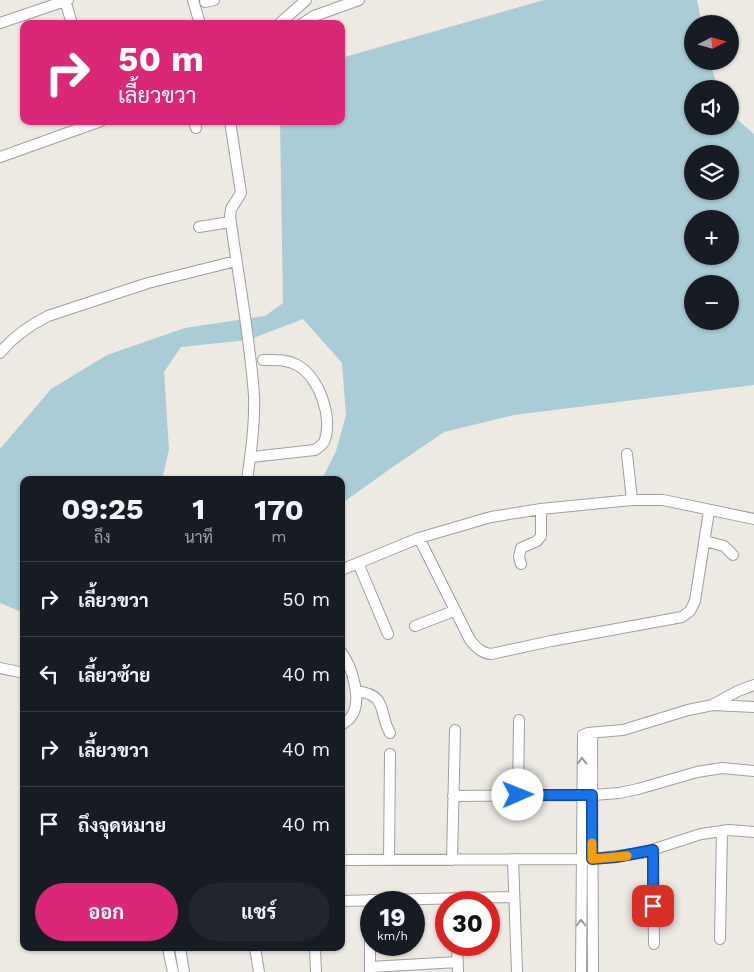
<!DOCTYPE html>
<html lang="th">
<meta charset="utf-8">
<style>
:root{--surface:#171b24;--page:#20242c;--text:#f1f3f6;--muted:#9ea1a6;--line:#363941;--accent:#db2777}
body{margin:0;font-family:"Work Sans",Sarabun,sans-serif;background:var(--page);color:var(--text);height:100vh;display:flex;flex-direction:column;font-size:19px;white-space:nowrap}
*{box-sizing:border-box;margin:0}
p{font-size:16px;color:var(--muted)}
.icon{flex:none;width:28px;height:28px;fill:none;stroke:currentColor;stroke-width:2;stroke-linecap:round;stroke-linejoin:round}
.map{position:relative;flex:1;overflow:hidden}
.panel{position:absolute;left:20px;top:476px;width:325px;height:475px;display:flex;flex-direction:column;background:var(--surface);border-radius:10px;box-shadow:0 1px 4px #0004}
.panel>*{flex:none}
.guide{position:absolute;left:20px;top:20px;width:325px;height:105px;border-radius:10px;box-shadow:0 1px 4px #0004;background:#db2777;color:#fff;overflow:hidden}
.needle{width:32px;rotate:84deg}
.fabs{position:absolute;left:684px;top:15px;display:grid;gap:10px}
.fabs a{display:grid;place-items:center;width:55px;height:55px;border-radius:50%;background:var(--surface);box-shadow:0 1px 4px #0004;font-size:25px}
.speed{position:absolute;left:360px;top:891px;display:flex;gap:10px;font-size:25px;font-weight:700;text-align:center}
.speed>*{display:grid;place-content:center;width:65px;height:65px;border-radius:50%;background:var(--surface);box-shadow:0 1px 4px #0004;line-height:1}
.speed small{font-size:12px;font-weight:400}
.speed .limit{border:8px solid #d22;background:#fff;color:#111}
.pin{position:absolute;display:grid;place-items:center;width:42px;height:42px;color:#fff;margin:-21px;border-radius:10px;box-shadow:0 2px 8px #0006}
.me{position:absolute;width:55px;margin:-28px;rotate:89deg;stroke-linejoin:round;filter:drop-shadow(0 0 4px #0008)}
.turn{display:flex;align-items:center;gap:18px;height:105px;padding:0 15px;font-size:22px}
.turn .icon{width:65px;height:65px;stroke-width:2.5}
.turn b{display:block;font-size:35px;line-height:42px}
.eta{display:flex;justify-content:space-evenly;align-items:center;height:85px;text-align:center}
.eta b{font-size:30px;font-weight:700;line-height:35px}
.primary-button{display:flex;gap:10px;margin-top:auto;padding:10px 15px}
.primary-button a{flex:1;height:58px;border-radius:30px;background:var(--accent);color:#fff;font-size:20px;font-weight:700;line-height:58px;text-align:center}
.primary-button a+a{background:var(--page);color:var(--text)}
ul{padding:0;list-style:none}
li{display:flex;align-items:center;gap:15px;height:75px;padding:0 15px;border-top:1px solid var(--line)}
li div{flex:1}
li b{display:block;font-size:19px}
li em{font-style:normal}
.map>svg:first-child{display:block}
</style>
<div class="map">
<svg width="754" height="972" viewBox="0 0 754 972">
<rect width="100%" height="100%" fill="#edeae4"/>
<path fill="#a9ccd6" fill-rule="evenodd" d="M 544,0 L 697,0 L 702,24 L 692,24 L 692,61 L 710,61 L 718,89 L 692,89 L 692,126 L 730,126 L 730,113 L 754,134 L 754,385 L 514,415 L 444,432 L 387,471 L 341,504 L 341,480 L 318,480 L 323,477 L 336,451 L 346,415 L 342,363 L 303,319 L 248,340 L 181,347 L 164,372 L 169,449 L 162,480 L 24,480 L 24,613 L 0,603 L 0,449 L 51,389 L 107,355 L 185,328 L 265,316 L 283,303 L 280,121 L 341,121 L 341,58 ZM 692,154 L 730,154 L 730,191 L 692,191 ZM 692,219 L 730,219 L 730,256 L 692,256 ZM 692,284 L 730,284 L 730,321 L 692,321 Z"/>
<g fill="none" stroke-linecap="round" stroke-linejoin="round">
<g stroke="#9e9e9e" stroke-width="12">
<path id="street" d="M 65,0 L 72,24
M 193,0 L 200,24
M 205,2 L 214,0
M 0,23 L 68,0
M 279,24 L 306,0
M 302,24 L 314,16 L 359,0
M 194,121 L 196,128
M 230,121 L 241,193 L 231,209 L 230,216 C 238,276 250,336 254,396 C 255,424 251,452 247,480
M 0,157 L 101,121
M 199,227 L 230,222
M 0,353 C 13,337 30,325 48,316 L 148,283 L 236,261
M 627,454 L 632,500
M 251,457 L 315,450 C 319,447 322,445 324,442 C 334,419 319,376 297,365 C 286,359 276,360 263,360
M 419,538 L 470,640 C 476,647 481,653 491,654 L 551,641 L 682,617 L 690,611 L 695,601 L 709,511
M 705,541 L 724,546 L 733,555
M 358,563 L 388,634
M 521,564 L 519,557 L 521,548 L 537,541 L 541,536 L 541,509
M 341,570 L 419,538 L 491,517 L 541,509 L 632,500 L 663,500 L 754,519
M 415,626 L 454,611
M 341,652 C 352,666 363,701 351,717 C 349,720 344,723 341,725
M 0,668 L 24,673
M 356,691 C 389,695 378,712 390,733
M 714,704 L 738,691 L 754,685
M 592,733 L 593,972
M 518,795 L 519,720
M 453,796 L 593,795 L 619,793 L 638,789 L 697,772 L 722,768 L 754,771
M 653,850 L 654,944
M 513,859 L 517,972
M 341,860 L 592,859 L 642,853 L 701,834 L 729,830 L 754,832
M 389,860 L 390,754
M 452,860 L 455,730
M 341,901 L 514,897
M 720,939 L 722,831
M 457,945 L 458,972
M 168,948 L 173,972
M 180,948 L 184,972
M 255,948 L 259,972
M 315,948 L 316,972
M 370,967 L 458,962
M 370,972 L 370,900
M 581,972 L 583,735 L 588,733 L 623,730 L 688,710 L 713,705 L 754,707"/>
</g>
<use href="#street" stroke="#fff" stroke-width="10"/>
</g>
<defs><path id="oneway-chevron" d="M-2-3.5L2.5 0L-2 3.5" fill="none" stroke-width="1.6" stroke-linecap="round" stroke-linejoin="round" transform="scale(1.25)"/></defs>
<g stroke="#999">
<use href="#oneway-chevron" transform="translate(582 761) rotate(-90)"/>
<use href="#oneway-chevron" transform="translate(581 923) rotate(-90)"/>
</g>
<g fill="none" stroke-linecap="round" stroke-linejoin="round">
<g stroke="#114b97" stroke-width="12">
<path id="route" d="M 518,795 L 592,795 L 592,859 L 616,857 L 653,850 L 653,906"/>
</g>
<use href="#route" stroke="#1a73e8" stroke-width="9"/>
<path stroke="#f59e0b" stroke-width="9" d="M 592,843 L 592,859 L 627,856"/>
</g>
</svg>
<div class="fabs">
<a><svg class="needle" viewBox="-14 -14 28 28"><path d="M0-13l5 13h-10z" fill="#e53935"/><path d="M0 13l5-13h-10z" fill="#9ea1a6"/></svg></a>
<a><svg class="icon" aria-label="sound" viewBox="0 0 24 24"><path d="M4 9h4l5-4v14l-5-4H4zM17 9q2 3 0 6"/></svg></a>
<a><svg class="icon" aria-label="layers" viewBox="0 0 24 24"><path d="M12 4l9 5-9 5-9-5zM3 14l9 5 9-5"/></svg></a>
<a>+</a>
<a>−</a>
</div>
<div class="speed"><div>19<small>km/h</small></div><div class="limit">30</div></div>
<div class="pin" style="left:653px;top:906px;background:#d93025"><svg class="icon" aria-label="arrive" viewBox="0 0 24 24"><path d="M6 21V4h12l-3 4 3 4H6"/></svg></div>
<svg class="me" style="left:518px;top:795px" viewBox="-20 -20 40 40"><circle r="19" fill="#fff"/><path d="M0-13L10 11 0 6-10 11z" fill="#1a73e8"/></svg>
<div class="guide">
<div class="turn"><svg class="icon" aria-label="right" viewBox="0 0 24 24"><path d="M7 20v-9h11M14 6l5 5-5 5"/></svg><div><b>50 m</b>เลี้ยวขวา</div></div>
</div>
<section class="panel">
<div class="eta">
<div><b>09:25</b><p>ถึง</p></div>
<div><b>1</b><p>นาที</p></div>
<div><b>170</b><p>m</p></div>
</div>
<ul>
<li><svg class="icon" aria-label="right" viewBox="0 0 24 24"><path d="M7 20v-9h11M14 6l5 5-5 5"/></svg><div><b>เลี้ยวขวา</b></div><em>50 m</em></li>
<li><svg class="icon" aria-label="left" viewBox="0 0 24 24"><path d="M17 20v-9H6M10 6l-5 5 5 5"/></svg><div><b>เลี้ยวซ้าย</b></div><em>40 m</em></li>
<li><svg class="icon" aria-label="right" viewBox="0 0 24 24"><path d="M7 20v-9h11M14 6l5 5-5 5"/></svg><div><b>เลี้ยวขวา</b></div><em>40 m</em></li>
<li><svg class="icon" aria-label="arrive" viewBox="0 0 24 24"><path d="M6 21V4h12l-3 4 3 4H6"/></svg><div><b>ถึงจุดหมาย</b></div><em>40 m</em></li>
</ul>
<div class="primary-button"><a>ออก</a><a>แชร์</a></div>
</section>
</div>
